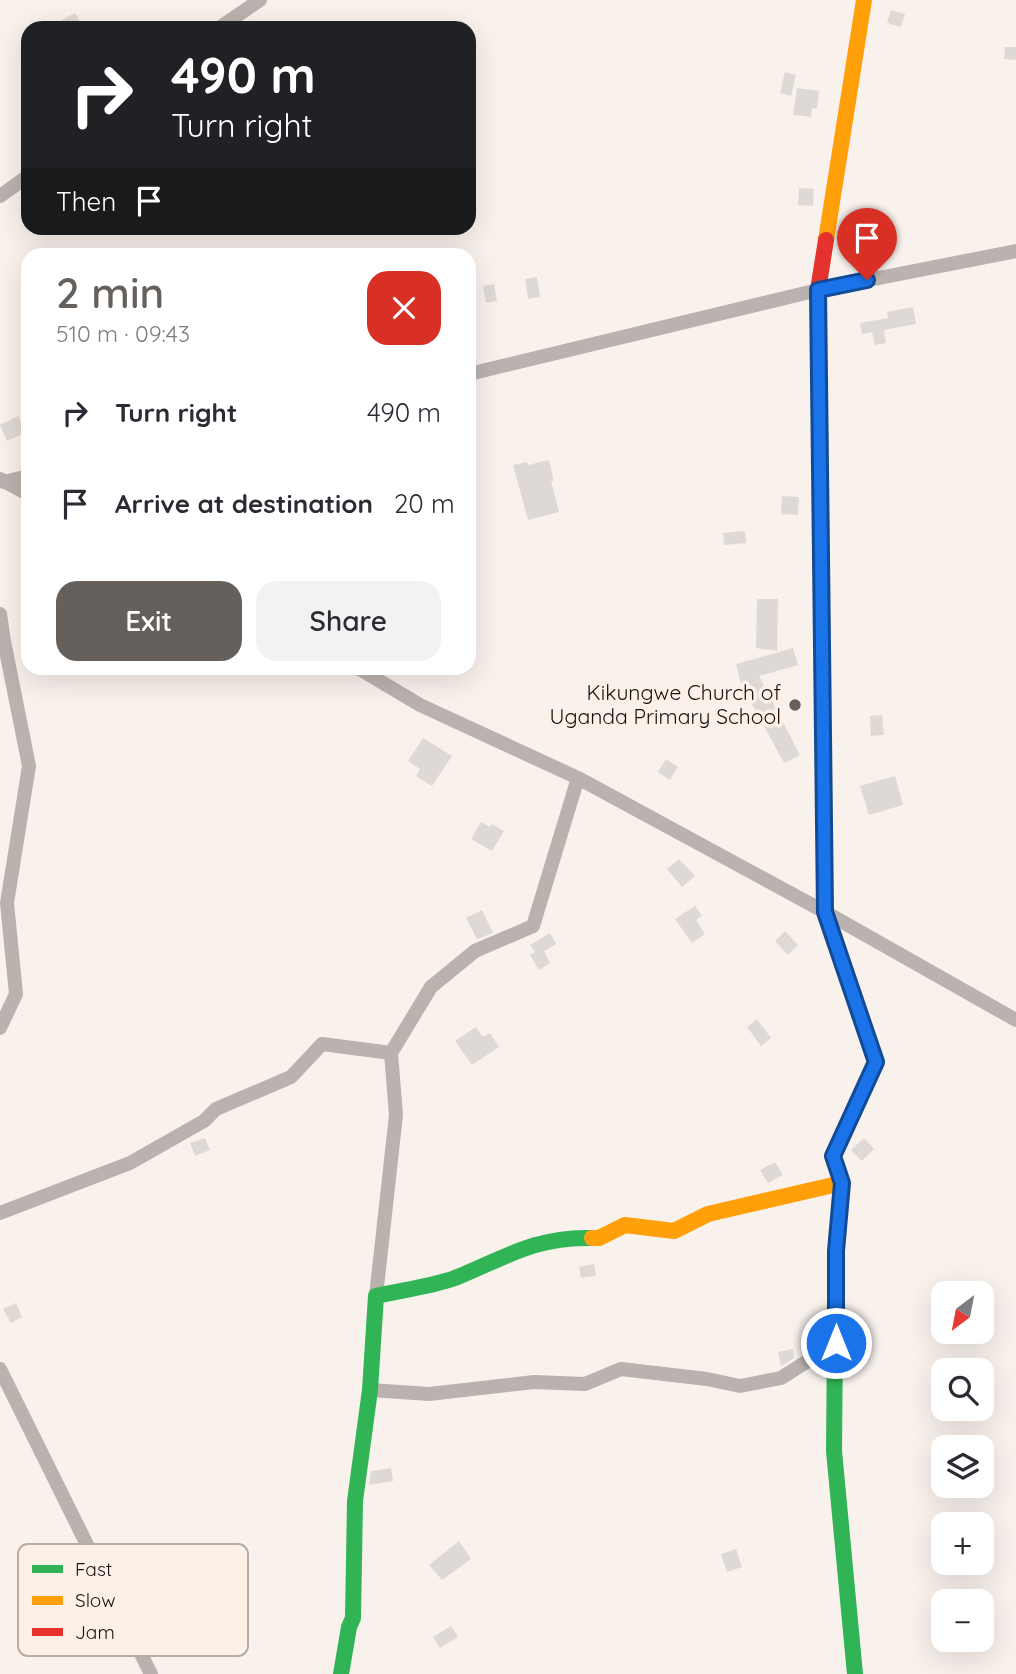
<!DOCTYPE html>
<meta charset="utf-8">
<style>
:root{--surface:#fff;--page:#f2f2f3;--text:#2b2b33;--muted:#7c7c81;--accent:#65605c}
body{margin:0;font-family:Quicksand,sans-serif;background:var(--page);color:var(--text);height:100vh;display:flex;flex-direction:column;font-size:26px;white-space:nowrap}
*{box-sizing:border-box;margin:0}
p{font-size:23px;color:var(--muted)}
.icon{flex:none;width:38px;height:38px;fill:none;stroke:currentColor;stroke-width:2;stroke-linecap:round;stroke-linejoin:round}
.map{position:relative;flex:1;overflow:hidden}
.side{position:absolute;left:21px;top:248px;width:455px;height:427px;display:flex;flex-direction:column;background:var(--surface);border-radius:21px;box-shadow:0 7px 28px #0002}
.side>*{flex:none}
.guide{position:absolute;left:21px;top:21px;width:455px;height:214px;border-radius:21px;box-shadow:0 7px 28px #0002;background:#202124;color:#fff;overflow:hidden}
.needle{width:46px;rotate:212deg}
.tools{position:absolute;left:931px;top:1281px;display:grid;gap:14px}
.tools a{display:grid;place-items:center;width:63px;height:63px;border-radius:14px;background:var(--surface);box-shadow:0 7px 28px #0002;font-size:35px}
.pin{position:absolute;display:grid;place-items:center;width:60px;height:60px;color:#fff;margin:-72px -30px;border-radius:50% 50% 50% 0;rotate:-45deg;box-shadow:0 0 7px #0007}
.pin .icon{rotate:45deg}
.me{position:absolute;width:77px;margin:-38px;rotate:0deg;stroke-linejoin:round;filter:drop-shadow(0 0 5px #0008)}
.turn{display:flex;align-items:center;gap:24px;height:147px;padding:0 35px;font-size:32px}
.turn .icon{width:91px;height:91px;stroke-width:2.5}
.turn b{display:block;font-size:49px;line-height:60px}
.then{display:flex;align-items:center;height:66px;padding:0 35px;background:#0003;gap:14px;font-size:26px}
.round{display:grid;place-items:center;flex:none;width:74px;height:74px;border-radius:21px;background:var(--page)}
.overview{display:flex;align-items:center;justify-content:space-between;height:119px;padding:0 35px}
h1{font-size:42px;font-weight:600;line-height:52px;color:var(--accent)}
.primary-button{display:flex;gap:14px;margin-top:auto;padding:14px 35px}
.primary-button a{flex:1;height:80px;border-radius:21px;background:var(--accent);color:#fff;font-size:28px;font-weight:600;line-height:80px;text-align:center}
.primary-button a+a{background:var(--page);color:var(--text)}
ul{padding:0;list-style:none}
li{display:flex;align-items:center;gap:21px;height:91px;padding:0 35px}
li div{flex:1}
li b{display:block;font-size:26px}
li em{font-style:normal}
.map>svg:first-child{display:block}
</style>
<div class="map">
<svg width="1016" height="1674" viewBox="0 0 1016 1674">
<rect width="100%" height="100%" fill="#f8f1ec"/>
<path fill="#dfd9d5" d="M 891,10 L 905,14 L 901,27 L 887,23 Z
M 75,13 L 84,28 L 47,28 Z
M 1005,47 L 1016,47 L 1016,60 L 1004,59 Z
M 785,72 L 796,75 L 791,96 L 780,93 Z
M 797,88 L 819,91 L 817,109 L 812,108 L 811,117 L 793,115 Z
M 799,188 L 814,189 L 813,206 L 798,205 Z
M 537,277 L 540,297 L 528,299 L 525,279 Z
M 494,284 L 497,301 L 486,303 L 483,286 Z
M 913,307 L 916,324 L 884,330 L 886,343 L 875,345 L 872,332 L 862,334 L 860,323 L 888,318 L 887,312 Z
M 18,416 L 26,432 L 7,441 L 0,425 Z
M 549,460 L 554,481 L 551,481 L 559,512 L 528,520 L 513,465 L 527,462 L 528,465 Z
M 782,496 L 799,497 L 798,515 L 781,514 Z
M 745,531 L 746,543 L 724,545 L 723,533 Z
M 757,599 L 778,599 L 777,651 L 756,648 Z
M 793,648 L 798,665 L 759,676 L 800,755 L 784,763 L 741,684 L 736,664 Z
M 882,715 L 884,735 L 871,736 L 870,716 Z
M 423,738 L 452,756 L 432,786 L 416,776 L 420,769 L 408,761 Z
M 666,759 L 678,767 L 670,780 L 658,772 Z
M 895,776 L 903,805 L 869,815 L 860,786 Z
M 481,822 L 490,827 L 492,824 L 504,831 L 492,851 L 471,839 Z
M 679,859 L 695,876 L 682,887 L 667,869 Z
M 695,906 L 702,916 L 696,920 L 705,934 L 692,943 L 675,919 Z
M 482,910 L 493,933 L 477,939 L 466,918 Z
M 785,931 L 798,945 L 788,955 L 775,941 Z
M 550,933 L 556,944 L 544,951 L 550,963 L 539,970 L 530,955 L 535,952 L 530,945 Z
M 757,1019 L 771,1038 L 761,1046 L 747,1027 Z
M 476,1027 L 483,1037 L 490,1033 L 499,1047 L 472,1065 L 455,1041 Z
M 205,1138 L 210,1150 L 195,1156 L 190,1143 Z
M 864,1138 L 874,1149 L 862,1161 L 851,1150 Z
M 775,1162 L 783,1175 L 768,1183 L 760,1170 Z
M 594,1264 L 596,1276 L 581,1278 L 579,1267 Z
M 16,1303 L 22,1317 L 11,1323 L 3,1309 Z
M 793,1349 L 794,1358 L 781,1366 L 778,1352 Z
M 391,1468 L 393,1481 L 369,1485 L 371,1471 Z
M 459,1541 L 471,1559 L 442,1580 L 429,1565 Z
M 736,1549 L 742,1567 L 727,1572 L 721,1554 Z
M 451,1626 L 458,1637 L 440,1648 L 433,1637 Z"/>
<g fill="none" stroke-linecap="round" stroke-linejoin="round">
<path stroke="#b9b2ae" stroke-width="14" d="M 219,28 L 260,0
M 0,196 L 28,176
M 469,374 L 818,290 L 1016,251
M 0,479 L 28,494
M 4,482 L 28,476
M 0,614 L 4,641 L 0,643
M 358,668 L 420,705 L 578,778 L 825,912 L 1016,1020
M 0,1028 L 16,994 L 7,903 L 29,766 L 4,641
M 391,1053 L 431,987 L 475,951 L 533,926 L 578,778
M 0,1213 L 130,1163 L 204,1121 L 216,1109 L 291,1077 L 322,1044 L 391,1053 L 396,1115 L 376,1296
M 0,1369 L 151,1674
M 370,1390 L 429,1394 L 534,1382 L 585,1384 L 621,1369 L 707,1379 L 740,1386 L 781,1378 L 836,1343"/>
<path stroke="#30b455" stroke-width="16" d="M 820,463 L 825,912 L 876,1062 L 874,1066
M 835,1334 L 834,1451 L 855,1674
M 341,1674 L 349,1627 L 353,1618 L 355,1501 L 370,1390 L 376,1296 C 401,1290 430,1287 455,1278 C 504,1258 537,1236 592,1238"/>
<path stroke="#ff9f0a" stroke-width="16" d="M 826,240 L 864,0
M 592,1238 L 599,1238 L 625,1225 L 674,1231 L 708,1214 L 842,1183
M 835,1334 L 836,1251 L 842,1183 L 833,1156 L 874,1066"/>
<path stroke="#e5322d" stroke-width="16" d="M 820,463 L 818,290 L 826,240"/>
</g>
<g fill="none" stroke-linecap="round" stroke-linejoin="round">
<g stroke="#114b97" stroke-width="18">
<path id="route" d="M 836,1343 L 836,1251 L 842,1183 L 833,1156 L 876,1062 L 825,912 L 818,290 L 867,280"/>
</g>
<use href="#route" stroke="#1a73e8" stroke-width="12"/>
</g>
<circle fill="#65605c" stroke="#fdf0e7" stroke-width="2.5" cx="795" cy="705" r="7"/>
<g text-anchor="middle" stroke-width="7" stroke-linejoin="round" paint-order="stroke">
<g font-size="21" fill="#16120f" stroke="#fdf0e7" text-anchor="end">
<text x="781" y="700">Kikungwe Church of<tspan x="781" dy="24">Uganda Primary School</tspan></text>
</g>
</g>
<rect x="18" y="1544" width="230" height="112" rx="10" fill="#fdf0e7" stroke="#b8ada6" stroke-width="2"/>
<rect x="32" y="1565" width="31" height="8" fill="#30b455"/>
<rect x="32" y="1596" width="31" height="9" fill="#ff9f0a"/>
<rect x="32" y="1628" width="31" height="8" fill="#e5322d"/>
<g font-size="19" fill="#16120f">
<text x="75" y="1576">Fast</text>
<text x="75" y="1607">Slow</text>
<text x="75" y="1639">Jam</text>
</g>
</svg>
<div class="tools">
<a><svg class="needle" viewBox="-14 -14 28 28"><path d="M0-13l5 13h-10z" fill="#e53935"/><path d="M0 13l5-13h-10z" fill="#7c7c81"/></svg></a>
<a><svg class="icon" aria-label="search" viewBox="0 0 24 24"><circle cx="10" cy="10" r="6"/><path d="M15 15l6 6"/></svg></a>
<a><svg class="icon" aria-label="layers" viewBox="0 0 24 24"><path d="M12 4l9 5-9 5-9-5zM3 14l9 5 9-5"/></svg></a>
<a>+</a>
<a>−</a>
</div>
<div class="pin" style="left:867px;top:280px;background:#d93025"><svg class="icon" aria-label="arrive" viewBox="0 0 24 24"><path d="M6 21V4h12l-3 4 3 4H6"/></svg></div>
<svg class="me" style="left:836px;top:1343px" viewBox="-20 -20 40 40"><circle r="17" fill="#1a73e8" stroke="#fff" stroke-width="3"/><path d="M0-11L8 9 0 5-8 9z" fill="#fff"/></svg>
<div class="guide">
<div class="turn"><svg class="icon" aria-label="right" viewBox="0 0 24 24"><path d="M7 20v-9h11M14 6l5 5-5 5"/></svg><div><b>490 m</b>Turn right</div></div>
<div class="then">Then<svg class="icon" aria-label="arrive" viewBox="0 0 24 24"><path d="M6 21V4h12l-3 4 3 4H6"/></svg></div>
</div>
<section class="side">
<div class="overview"><div><h1>2 min</h1><p>510 m · 09:43</p></div><a class="round" style="background:#d93025;color:#fff"><svg class="icon" aria-label="close" viewBox="0 0 24 24"><path d="M6 6l12 12M18 6L6 18"/></svg></a></div>
<ul>
<li><svg class="icon" aria-label="right" viewBox="0 0 24 24"><path d="M7 20v-9h11M14 6l5 5-5 5"/></svg><div><b>Turn right</b></div><em>490 m</em></li>
<li><svg class="icon" aria-label="arrive" viewBox="0 0 24 24"><path d="M6 21V4h12l-3 4 3 4H6"/></svg><div><b>Arrive at destination</b></div><em>20 m</em></li>
</ul>
<div class="primary-button"><a>Exit</a><a>Share</a></div>
</section>
</div>
